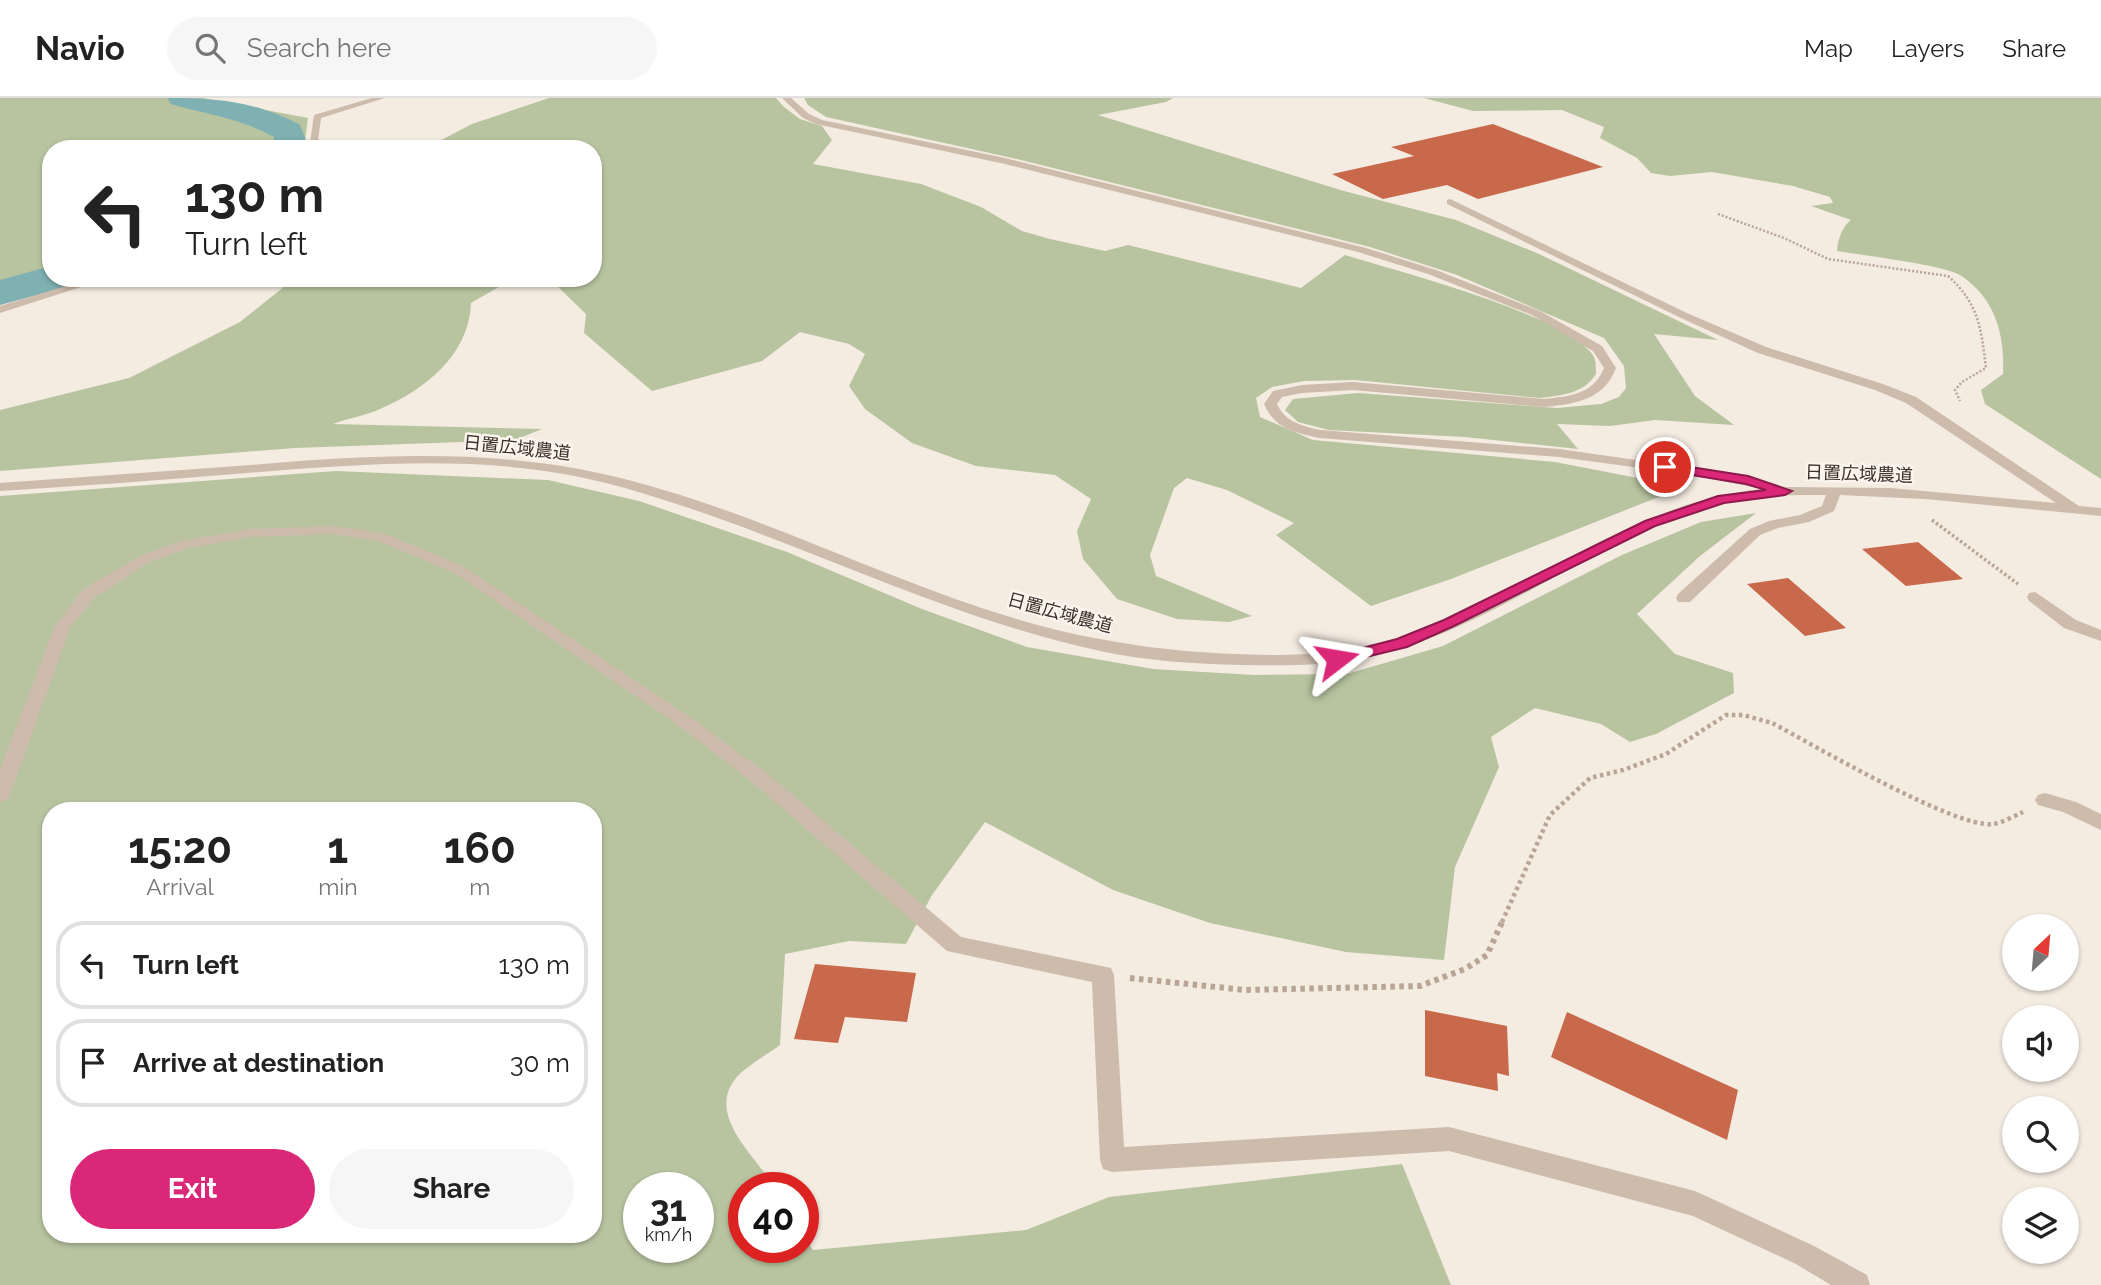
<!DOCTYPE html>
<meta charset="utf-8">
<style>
:root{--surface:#fff;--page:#f6f6f6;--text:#222;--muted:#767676;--line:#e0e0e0;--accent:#db2777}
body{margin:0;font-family:Raleway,"Noto Sans JP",sans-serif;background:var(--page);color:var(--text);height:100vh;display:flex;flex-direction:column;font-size:26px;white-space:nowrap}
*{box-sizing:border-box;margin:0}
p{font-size:23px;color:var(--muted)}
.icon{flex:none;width:38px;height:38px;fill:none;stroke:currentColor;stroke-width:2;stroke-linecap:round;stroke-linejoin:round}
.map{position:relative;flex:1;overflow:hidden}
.details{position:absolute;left:42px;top:704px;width:560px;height:441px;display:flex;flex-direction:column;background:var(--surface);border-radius:28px;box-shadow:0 2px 5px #0004}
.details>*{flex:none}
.guide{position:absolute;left:42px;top:42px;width:560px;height:147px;border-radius:28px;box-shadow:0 2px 5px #0004;background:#fff;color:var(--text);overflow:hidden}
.needle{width:46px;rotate:26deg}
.tools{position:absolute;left:2002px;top:816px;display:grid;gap:14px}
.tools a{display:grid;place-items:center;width:77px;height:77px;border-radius:50%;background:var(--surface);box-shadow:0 2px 5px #0004;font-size:35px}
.speed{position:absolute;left:623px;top:1074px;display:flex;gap:14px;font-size:35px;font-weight:700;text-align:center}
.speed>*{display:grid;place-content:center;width:91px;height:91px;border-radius:50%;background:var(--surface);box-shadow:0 2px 5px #0004;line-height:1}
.speed small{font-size:18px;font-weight:400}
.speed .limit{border:10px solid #d22;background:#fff;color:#111}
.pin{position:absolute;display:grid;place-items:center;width:60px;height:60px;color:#fff;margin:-30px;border:4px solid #fff;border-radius:50%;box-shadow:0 2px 7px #0007}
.me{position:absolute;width:77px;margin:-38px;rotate:76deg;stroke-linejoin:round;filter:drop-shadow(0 0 5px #0008)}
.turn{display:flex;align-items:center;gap:24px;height:147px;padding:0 28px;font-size:32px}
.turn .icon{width:91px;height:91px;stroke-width:2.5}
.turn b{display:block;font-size:49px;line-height:60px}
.eta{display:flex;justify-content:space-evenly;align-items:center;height:119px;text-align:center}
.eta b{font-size:42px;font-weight:700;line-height:49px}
.cta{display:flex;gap:14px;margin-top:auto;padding:14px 28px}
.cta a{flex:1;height:80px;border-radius:42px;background:var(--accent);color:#fff;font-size:28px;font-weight:700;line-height:80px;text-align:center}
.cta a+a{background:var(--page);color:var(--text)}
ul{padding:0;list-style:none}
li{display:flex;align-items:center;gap:21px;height:88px;margin:0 14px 10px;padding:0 14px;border:4px solid var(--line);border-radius:28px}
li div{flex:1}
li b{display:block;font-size:26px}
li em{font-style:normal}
header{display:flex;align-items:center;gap:42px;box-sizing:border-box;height:98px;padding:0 35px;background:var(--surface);border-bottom:2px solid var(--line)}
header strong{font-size:33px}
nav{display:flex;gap:38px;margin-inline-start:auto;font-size:24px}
.search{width:490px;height:63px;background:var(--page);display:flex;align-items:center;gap:18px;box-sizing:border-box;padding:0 24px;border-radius:38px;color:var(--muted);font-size:26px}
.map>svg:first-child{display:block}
</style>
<header>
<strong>Navio</strong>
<div class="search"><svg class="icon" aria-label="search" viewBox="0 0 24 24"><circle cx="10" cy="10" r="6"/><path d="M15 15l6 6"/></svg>Search here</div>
<nav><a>Map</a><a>Layers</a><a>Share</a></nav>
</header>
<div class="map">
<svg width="2101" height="1187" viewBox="0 0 2101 1187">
<rect width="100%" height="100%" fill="#f4ebe1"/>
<path fill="#b8c4a0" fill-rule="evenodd" d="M 0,0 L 203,0 L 308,20 L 304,51 L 51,51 L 51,180 L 86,180 L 0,207 Z
M 549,0 L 776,0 L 784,9 L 800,21 L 822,28 L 832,42 L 813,66 L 921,86 L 981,109 L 1022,133 L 1050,141 L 1105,153 L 1128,147 L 1301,190 L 1345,157 C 1393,172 1572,218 1594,259 C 1596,263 1596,271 1596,276 C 1583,296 1563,297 1540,300 L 1355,282 L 1304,283 L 1272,289 L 1256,300 L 1260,319 L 1313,342 L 1555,364 L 1684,389 L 1451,481 L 1371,508 L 1276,437 L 1294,425 L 1227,392 L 1187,380 L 1174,390 L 1150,457 L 1156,478 L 1252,518 L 1229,524 L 1177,521 L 1117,501 L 1083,461 L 1077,433 L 1091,401 L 1055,377 L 976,368 L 912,345 L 865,311 L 849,288 L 865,256 L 849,246 L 800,234 L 762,263 L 652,293 L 584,235 L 586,216 L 555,186 L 537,180 L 593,180 L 593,51 L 424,51 L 472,26 Z
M 804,0 L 1173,0 L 1166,4 L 1098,17 L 1344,93 L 1456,122 L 1539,156 L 1718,242 L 1654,236 L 1695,298 L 1734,327 L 1655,322 L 1610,328 L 1557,326 L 1578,351 L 1465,339 L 1329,332 L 1298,324 L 1285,312 L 1293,301 L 1358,295 L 1557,310 L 1601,306 L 1619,299 L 1626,290 L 1624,268 L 1604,240 L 1457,177 L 1370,149 L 1017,61 L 826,19 L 808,7 Z
M 1424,0 L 2101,0 L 2101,381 L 1985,306 L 1981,292 L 2003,276 C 2005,236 1995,200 1960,177 C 1943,167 1861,157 1837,153 C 1838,141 1842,129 1851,122 L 1811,108 L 1833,105 L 1830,99 L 1793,88 L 1712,74 L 1670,78 L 1651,75 L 1637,60 L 1600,40 L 1604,29 L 1562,12 L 1473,13 Z
M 295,180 L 520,180 L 511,182 L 471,205 C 469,258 424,292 380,311 C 365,318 348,320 333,326 L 542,331 L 515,342 L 295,350 L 0,373 L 0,312 L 129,280 L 240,224 Z
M 336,373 L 548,382 L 639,403 L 787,454 L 922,511 L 1027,549 L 1153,571 L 1254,577 L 1347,576 L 1443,548 L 1622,457 L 1701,424 L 1756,415 L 1700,458 L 1637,516 L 1675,556 L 1733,575 L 1734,595 L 1656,636 L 1630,644 L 1601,626 L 1535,610 L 1491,639 L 1499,669 L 1455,769 L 1444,862 L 1346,854 L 1210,825 L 1113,792 L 985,724 L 932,797 L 906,846 L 849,843 L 785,856 L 780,947 C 767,957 747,967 736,980 C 705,1018 757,1059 775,1090 L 744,1090 L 744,1150 L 803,1150 L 803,1137 L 813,1152 L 1026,1132 L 1109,1099 L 1402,1066 L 1451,1187 L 0,1187 L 0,398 ZM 51,712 L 593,712 L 593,1136 L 51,1136 ZM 639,1090 L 698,1090 L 698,1150 L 639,1150 Z"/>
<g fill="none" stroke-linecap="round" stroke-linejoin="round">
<path fill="#7fb0b2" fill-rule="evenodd" d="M 167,0 C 217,0 255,3 300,27 L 308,47 L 306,51 L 274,51 L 274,39 C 242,21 206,16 171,6 Z
M 51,168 L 51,180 L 73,180 L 67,189 L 0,207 L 0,182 Z"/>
</g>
<path fill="#c8694b" d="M 1493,26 L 1603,69 L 1478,101 L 1447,87 L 1383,101 L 1332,76 L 1414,58 L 1391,49 Z
M 1918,444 L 1963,481 L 1906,488 L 1862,451 Z
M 1788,480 L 1846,530 L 1805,538 L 1747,486 Z
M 815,866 L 916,875 L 907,924 L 845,919 L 838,945 L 794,941 Z
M 1425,912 L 1507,928 L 1509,978 L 1497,975 L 1498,993 L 1425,978 Z
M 1567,914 L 1738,992 L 1727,1042 L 1551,959 Z"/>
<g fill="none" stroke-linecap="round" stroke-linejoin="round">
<path stroke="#b9a596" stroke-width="2.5" stroke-dasharray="2 2" stroke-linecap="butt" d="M 1718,116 L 1784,140 L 1828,161 L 1948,178 C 1979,206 1981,230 1986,270 L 1962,284 L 1955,292 L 1960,303"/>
<path stroke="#b9a596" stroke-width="3.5" stroke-dasharray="2.5 2.5" stroke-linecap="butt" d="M 1932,422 L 2018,486"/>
<path stroke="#b9a596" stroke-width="4.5" stroke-dasharray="3.5 3.5" stroke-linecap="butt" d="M 1502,824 L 1550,717 L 1590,680 L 1623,672 L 1666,656 L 1726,617 L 1743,617 L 1772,625 C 1812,646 1956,731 1993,726 C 2002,725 2014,718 2023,714"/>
<path stroke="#b9a596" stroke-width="6" stroke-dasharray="4.5 4.5" stroke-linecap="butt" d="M 1130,880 L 1245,892 L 1420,888 L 1465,871 L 1487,857 L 1503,822"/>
<path fill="#cdbbac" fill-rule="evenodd" d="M 372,0 L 385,0 L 321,20 L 317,51 L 309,51 L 314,17 Z
M 782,0 L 791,0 L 809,16 L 822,22 L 1005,60 L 1366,150 L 1436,172 L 1540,213 L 1602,248 L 1616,270 C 1604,302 1575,306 1544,309 L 1353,292 L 1302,295 L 1282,299 L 1277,306 C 1285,324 1302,328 1320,332 L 1559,351 L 1748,378 L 1784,389 L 1890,390 L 2056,405 L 1906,305 L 1875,292 L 1758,255 L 1681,220 L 1447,106 L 1447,102 L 1450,101 L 1689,216 L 1766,249 L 1883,286 L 1916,299 L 2079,408 L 2101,410 L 2101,418 L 1925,401 L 1840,397 L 1834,413 L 1809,424 L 1778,430 L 1760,437 L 1690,504 L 1678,504 L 1676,500 L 1678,496 L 1750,431 L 1769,423 L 1800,417 L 1822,408 L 1826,397 C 1791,397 1755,397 1722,405 C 1604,436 1509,519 1393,553 C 1344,568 1293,568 1242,567 C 1195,566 1147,563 1100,553 C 929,516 775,429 606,385 C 489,355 365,366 247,375 C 164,382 82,388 0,393 L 0,385 C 79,379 159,374 238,368 C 360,358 483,349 603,376 C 756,410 894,489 1045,529 C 1123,549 1201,557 1282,557 C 1315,556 1349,554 1382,545 C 1515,509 1621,405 1762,391 L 1692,377 L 1559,359 L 1320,340 C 1295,335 1275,331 1264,306 L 1273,293 L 1278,292 L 1302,287 L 1353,284 L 1544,301 C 1570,298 1593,297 1604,270 L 1593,253 L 1532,217 L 1428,176 L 1358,154 L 1005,66 L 816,26 L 803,20 Z
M 92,180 L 109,180 L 0,215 L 0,208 Z
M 332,428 L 383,435 L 463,468 L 687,617 L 767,675 L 961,839 L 1111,870 L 1114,877 L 1124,1049 L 1449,1029 L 1695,1093 L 1814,1148 L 1867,1177 L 1870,1187 L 1831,1187 L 1796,1166 L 1693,1118 L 1449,1053 L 1112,1074 L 1103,1071 L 1100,1062 L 1092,884 L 947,853 L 753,685 L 675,625 L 453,474 L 375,442 L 332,436 L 251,439 L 189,450 L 150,464 L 94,500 L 70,530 L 10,697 L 7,702 L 0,704 L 0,672 L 54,529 L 82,492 L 140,458 L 181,443 L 251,431 Z
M 2035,494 L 2076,522 L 2101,532 L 2101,543 L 2064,530 L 2029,503 L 2027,499 L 2029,495 Z
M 2045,695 L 2076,704 L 2101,716 L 2101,732 L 2063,714 L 2038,707 L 2035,702 L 2038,697 Z"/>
</g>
<path fill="#db2777" stroke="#8e194d" stroke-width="2" d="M 1665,365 L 1748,378 L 1792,393 L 1785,397 L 1724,405 L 1655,428 L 1454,528 L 1407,549 L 1337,566 L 1329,561 L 1331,558 L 1397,541 L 1444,522 L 1645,423 L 1718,398 L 1766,392 L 1746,386 L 1661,372 L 1661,366 Z"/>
<g text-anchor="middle" stroke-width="5" stroke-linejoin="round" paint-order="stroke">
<g font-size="18" fill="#3b302b" stroke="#fbf5ee">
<text transform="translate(517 350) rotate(6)" y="6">日置広域農道</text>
<text transform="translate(1859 376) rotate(2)" y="6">日置広域農道</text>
<text transform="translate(1060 515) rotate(15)" y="6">日置広域農道</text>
</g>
</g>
</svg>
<div class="tools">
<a><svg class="needle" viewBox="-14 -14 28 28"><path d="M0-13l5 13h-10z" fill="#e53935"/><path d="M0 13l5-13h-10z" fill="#767676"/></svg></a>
<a><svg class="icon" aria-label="sound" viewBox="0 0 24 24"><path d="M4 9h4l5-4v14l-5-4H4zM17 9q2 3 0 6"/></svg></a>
<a><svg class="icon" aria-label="search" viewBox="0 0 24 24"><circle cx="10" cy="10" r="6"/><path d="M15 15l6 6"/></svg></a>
<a><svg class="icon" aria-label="layers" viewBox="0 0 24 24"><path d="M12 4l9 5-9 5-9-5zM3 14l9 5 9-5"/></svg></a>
</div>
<div class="speed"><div>31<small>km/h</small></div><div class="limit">40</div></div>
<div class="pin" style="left:1665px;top:369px;background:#d93025"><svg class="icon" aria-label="arrive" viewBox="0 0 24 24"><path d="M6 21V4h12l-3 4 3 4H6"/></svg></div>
<svg class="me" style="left:1337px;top:561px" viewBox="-20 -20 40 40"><path d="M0-17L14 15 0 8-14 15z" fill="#db2777" stroke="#fff" stroke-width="4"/></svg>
<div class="guide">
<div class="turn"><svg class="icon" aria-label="left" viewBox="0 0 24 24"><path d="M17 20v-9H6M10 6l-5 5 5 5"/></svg><div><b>130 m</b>Turn left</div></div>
</div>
<section class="details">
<div class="eta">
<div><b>15:20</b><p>Arrival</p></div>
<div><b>1</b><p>min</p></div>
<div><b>160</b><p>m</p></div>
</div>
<ul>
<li><svg class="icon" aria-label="left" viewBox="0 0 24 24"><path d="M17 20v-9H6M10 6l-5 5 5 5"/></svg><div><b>Turn left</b></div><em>130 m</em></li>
<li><svg class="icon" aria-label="arrive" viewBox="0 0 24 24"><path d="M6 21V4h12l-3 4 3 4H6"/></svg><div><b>Arrive at destination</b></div><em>30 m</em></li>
</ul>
<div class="cta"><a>Exit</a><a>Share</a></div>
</section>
</div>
